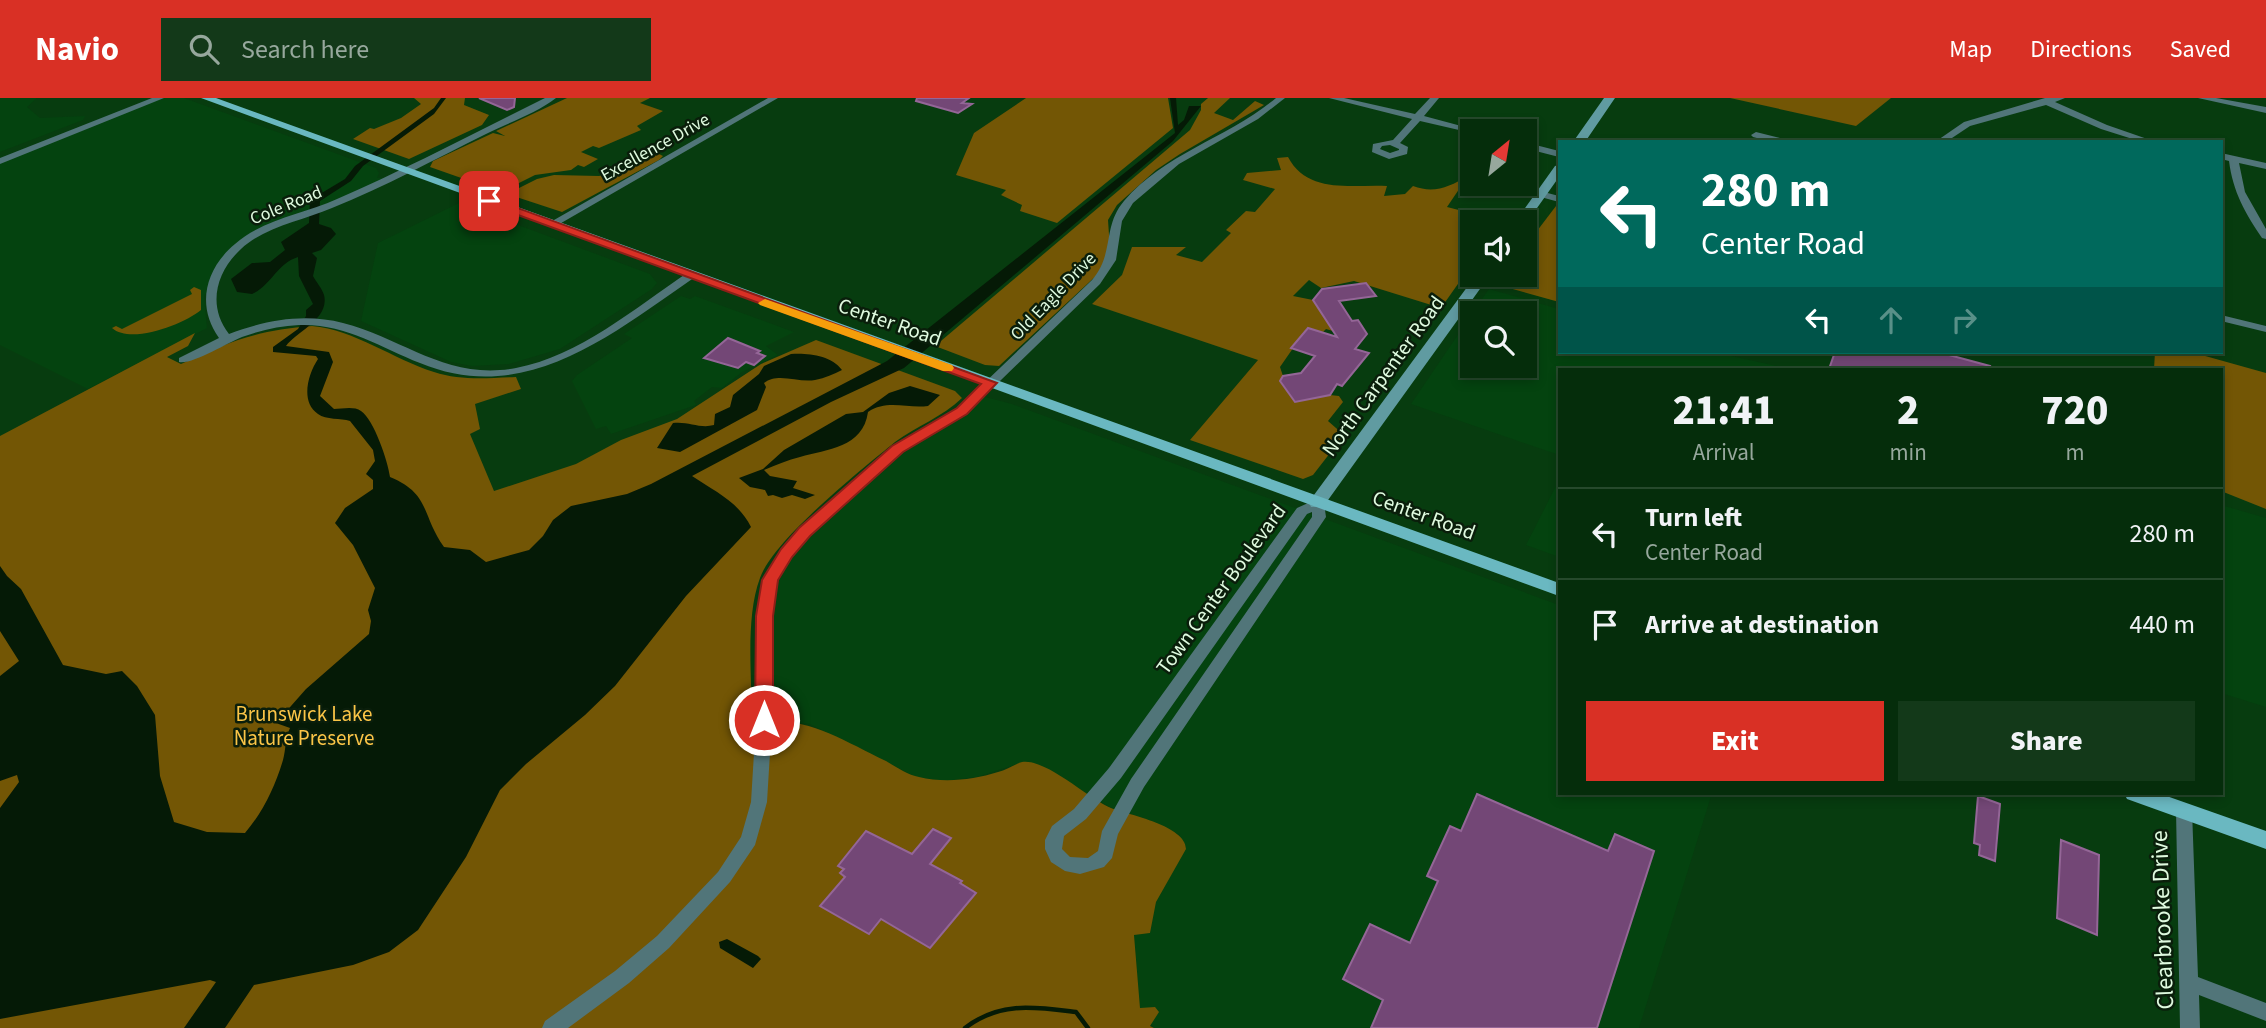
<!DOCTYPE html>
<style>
:root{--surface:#052d0b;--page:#133919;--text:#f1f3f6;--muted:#97a89d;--line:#26492c;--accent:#d93025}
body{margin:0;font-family:"Source Sans 3",sans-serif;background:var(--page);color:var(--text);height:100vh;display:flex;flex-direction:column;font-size:26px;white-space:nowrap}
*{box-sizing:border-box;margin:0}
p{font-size:23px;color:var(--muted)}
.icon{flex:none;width:38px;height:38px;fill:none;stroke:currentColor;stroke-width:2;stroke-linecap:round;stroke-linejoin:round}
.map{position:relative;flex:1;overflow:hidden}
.drawer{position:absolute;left:1558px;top:270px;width:665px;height:427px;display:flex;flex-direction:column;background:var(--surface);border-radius:0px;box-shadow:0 4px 10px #0003,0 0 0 2px var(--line)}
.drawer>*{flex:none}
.top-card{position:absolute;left:1558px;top:42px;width:665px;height:214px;border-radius:0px;box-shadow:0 4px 10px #0003,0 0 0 2px var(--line);background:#00695c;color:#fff;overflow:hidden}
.needle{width:46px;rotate:30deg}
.buttons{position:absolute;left:1460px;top:21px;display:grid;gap:14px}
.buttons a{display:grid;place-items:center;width:77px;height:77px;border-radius:0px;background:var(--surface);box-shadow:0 4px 10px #0003,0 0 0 2px var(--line);font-size:35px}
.pin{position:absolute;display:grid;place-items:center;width:60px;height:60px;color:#fff;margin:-30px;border-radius:14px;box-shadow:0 4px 10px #0006}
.me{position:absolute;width:77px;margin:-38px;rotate:0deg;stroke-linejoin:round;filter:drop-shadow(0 0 5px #0008)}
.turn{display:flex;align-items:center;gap:24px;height:147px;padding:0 28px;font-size:32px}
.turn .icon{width:91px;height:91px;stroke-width:2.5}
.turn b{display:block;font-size:49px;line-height:60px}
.lanes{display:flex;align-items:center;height:66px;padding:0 28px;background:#0003;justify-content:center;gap:35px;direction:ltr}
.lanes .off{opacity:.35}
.eta{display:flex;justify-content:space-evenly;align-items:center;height:119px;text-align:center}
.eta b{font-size:42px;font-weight:800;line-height:49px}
.action{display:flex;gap:14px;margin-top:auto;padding:14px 28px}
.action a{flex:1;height:80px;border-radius:0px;background:var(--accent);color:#fff;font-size:28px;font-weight:800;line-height:80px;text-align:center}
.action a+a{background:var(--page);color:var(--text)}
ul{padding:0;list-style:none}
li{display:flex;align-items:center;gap:21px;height:91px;padding:0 28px;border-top:2px solid var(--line)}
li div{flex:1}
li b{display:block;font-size:26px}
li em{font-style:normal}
header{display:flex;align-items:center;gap:42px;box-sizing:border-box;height:98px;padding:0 35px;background:var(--accent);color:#fff}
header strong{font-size:33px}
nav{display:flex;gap:38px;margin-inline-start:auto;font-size:24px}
.search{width:490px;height:63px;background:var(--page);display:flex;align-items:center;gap:18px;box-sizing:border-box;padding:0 24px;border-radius:0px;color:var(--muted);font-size:26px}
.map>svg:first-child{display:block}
</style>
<header>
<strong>Navio</strong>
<div class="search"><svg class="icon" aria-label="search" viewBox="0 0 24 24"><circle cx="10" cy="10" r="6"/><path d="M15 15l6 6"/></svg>Search here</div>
<nav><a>Map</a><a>Directions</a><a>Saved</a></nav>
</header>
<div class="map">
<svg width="2266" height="930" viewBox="0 0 2266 930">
<rect width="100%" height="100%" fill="#073c0f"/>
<path fill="#04430f" d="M 0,0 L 37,0 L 27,9 L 40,20 L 85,18 L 83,22 L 0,54 Z
M 160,0 L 184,0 L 376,70 L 379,75 L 377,80 L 387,80 L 293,120 L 237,149 L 204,198 L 207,230 L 88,291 L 0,247 L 0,63 Z
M 459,105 L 650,176 L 657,185 L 652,191 L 560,251 L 509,266 L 472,268 L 451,264 L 361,223 L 378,145 Z
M 1489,191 L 1559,211 L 1559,254 L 1713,254 L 1790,271 L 1559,271 L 1559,357 L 1411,306 L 1472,216 L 1472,268 L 1524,268 L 1524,215 L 1472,215 Z
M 681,198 L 690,201 L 695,198 L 794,234 L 766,248 L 778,257 L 742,274 L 722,290 L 712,289 L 694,303 L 696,307 L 611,336 L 606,328 L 596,331 L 572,283 L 577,277 L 632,240 L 624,236 Z
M 978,297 L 1012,306 L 1559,507 L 1559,695 L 1712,695 L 1639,930 L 1154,930 L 1140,910 L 1134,836 L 1150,835 L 1156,804 L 1169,780 L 1180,737 L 1148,722 L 1110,709 L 1023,664 L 977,679 L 944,683 L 916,679 L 810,626 L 764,622 L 770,482 L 805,434 L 897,351 Z
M 1559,382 L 1559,459 L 1526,447 Z
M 2221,407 L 2266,420 L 2266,609 L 2221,595 Z"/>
<path fill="#735605" d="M 414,0 L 465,0 L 464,7 L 489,17 L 482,27 L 409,61 L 353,41 L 370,30 L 374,31 L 401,20 L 421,6 Z
M 567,0 L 650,0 L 640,5 L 663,13 L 637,28 L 641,32 L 599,50 L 593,48 L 581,54 L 598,61 L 584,69 L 578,67 L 571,72 L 535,77 L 501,94 L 430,69 L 433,63 L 493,35 L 505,38 L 496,33 Z
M 1026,0 L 1168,0 L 1173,30 L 1057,125 L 1020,113 L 1022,107 L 1001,97 L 1006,92 L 956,77 L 974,35 Z
M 1208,0 L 1230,0 L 1214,15 L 1233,22 L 1255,3 L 1264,7 L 1180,56 L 1156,72 L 1117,107 L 1108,122 L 1110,151 L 1098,176 L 999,268 L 985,267 L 935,248 L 1190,32 L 1201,12 L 1201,6 Z
M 1730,0 L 1891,0 L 1856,28 Z
M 655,54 L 663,58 L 659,62 L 562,114 L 507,96 L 537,81 L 554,77 L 599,78 L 621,72 L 626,73 L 645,63 L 642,60 Z
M 1288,59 C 1308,97 1353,86 1387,88 L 1384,98 L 1405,96 L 1413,88 C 1434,96 1449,89 1468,78 L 1447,109 L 1502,123 L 1472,124 L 1472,166 L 1441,210 L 1354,183 L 1321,190 L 1309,182 L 1293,198 L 1313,202 L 1333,233 L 1326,231 L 1323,234 L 1307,230 L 1280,269 L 1283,278 L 1280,283 L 1295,304 L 1330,297 L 1339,298 L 1343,304 L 1328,323 L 1344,337 L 1313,377 L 1303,381 L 1190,342 L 1258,262 L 1092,206 L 1122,177 L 1132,149 L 1186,149 L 1176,157 L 1202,164 L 1231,135 L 1226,132 L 1246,113 L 1255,114 L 1275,91 L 1243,82 L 1247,75 L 1281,72 L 1277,60 Z
M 1556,108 L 1559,109 L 1559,204 L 1502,188 L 1509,177 L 1524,177 L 1524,150 Z
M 194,189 L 201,192 L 201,212 C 184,226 131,247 112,230 L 116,228 L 122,231 L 192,196 L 190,192 Z
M 312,228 C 355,232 393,261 434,274 C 461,283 488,280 516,279 L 521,291 L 475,306 L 480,331 L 470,336 L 494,393 L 576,366 L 621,342 L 677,321 L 761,266 L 816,242 L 955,293 L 962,300 C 942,319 917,328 895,344 C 861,372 774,441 760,480 C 745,520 752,581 752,624 C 804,616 840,641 886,663 C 896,669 908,677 919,679 C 944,685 973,682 998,674 C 1006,672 1015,666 1022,664 C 1046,660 1090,702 1111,710 C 1130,717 1186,728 1186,751 L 1156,804 L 1150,835 L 1134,837 L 1140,910 L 1155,909 L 1159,914 L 1150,928 L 1154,930 L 0,930 L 0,338 L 195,235 L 188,248 L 167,259 L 181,266 C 229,243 259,232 312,228 Z
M 2155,254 L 2191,254 L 2266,275 L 2266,411 L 2221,393 L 2221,271 L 2154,271 Z"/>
<path fill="#051a06" d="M 441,0 L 446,0 L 434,16 L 363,68 L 351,83 L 320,103 L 319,126 L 331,130 L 336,136 L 321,152 L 312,155 L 317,160 L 313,178 C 316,184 322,190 324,197 C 330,221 296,234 286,248 L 329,254 L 333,264 L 320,298 L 334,311 C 342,311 354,308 361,313 C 374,322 388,363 390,379 C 431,396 421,417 444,449 L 470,452 L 486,464 L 529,452 L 543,438 L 553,422 L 571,408 L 627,396 L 651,386 L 887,263 L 1175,35 L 1170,0 L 1176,0 L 1178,27 L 1184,22 L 1189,8 L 1201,8 L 1173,43 L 904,270 L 831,304 L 692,378 C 714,393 738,403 751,429 L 686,498 L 615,588 L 585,617 L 526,666 L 500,692 L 466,759 L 418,832 L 389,854 L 353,867 L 254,887 L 225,930 L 184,930 L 216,884 L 210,882 L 0,921 L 0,710 L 19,684 L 17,677 L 0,683 L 0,578 L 19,563 L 0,533 L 0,468 L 7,478 L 21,491 L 63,567 L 106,576 L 122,573 L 137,588 L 155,617 L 160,678 L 174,724 L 207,734 L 245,735 C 263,714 275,689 283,662 C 286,651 285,641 290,630 L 276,625 L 306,591 L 369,536 L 371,523 L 368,512 L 375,490 L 353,447 L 335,425 L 345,410 L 373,391 L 373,382 L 366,376 L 375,363 L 373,352 L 350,323 C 341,320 326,322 318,316 C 300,304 308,276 318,261 L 316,258 L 273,254 L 273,249 L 298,231 L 306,218 L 306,212 L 313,206 L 299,178 L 298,159 C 276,166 272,187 252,196 L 237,194 L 231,181 L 252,165 L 270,164 L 285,152 L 281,144 L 309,125 L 310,102 L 345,81 L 355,68 L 434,10 Z
M 791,256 C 808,255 831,257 842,272 C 834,276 825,280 815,282 C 798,285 778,274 764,285 L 766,289 L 757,312 L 680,354 L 657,350 L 673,325 C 688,323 700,331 714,327 L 715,316 L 730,309 L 733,297 L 759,276 L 764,268 Z
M 910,288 L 940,297 L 928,308 C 908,311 887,301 868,314 C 863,350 827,351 800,359 C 788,362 776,367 764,372 L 770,378 L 797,383 L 793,390 L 815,397 L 805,401 L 792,397 L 782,400 L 773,397 L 768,398 L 765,392 L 750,389 L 739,380 L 763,371 L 784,352 L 846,316 L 863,314 L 889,295 Z
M 727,841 L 758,858 L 761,861 L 753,870 L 720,850 L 719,844 Z"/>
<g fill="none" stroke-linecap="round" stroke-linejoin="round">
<path stroke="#051a06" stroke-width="4.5" d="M 965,930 C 1000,903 1035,909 1076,914 L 1088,930"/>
</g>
<path fill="#734776" stroke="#946697" stroke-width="2" d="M 479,0 L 515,0 L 514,9 L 507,12 Z
M 917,0 L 969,0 L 962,5 L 972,6 L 958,15 L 916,3 Z
M 1366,185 L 1376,198 L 1339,203 L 1352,223 L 1358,222 L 1367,236 L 1355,251 L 1369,255 L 1342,288 L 1337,286 L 1330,297 L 1295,304 L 1280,283 L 1283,278 L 1301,275 L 1315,258 L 1291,250 L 1308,230 L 1337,239 L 1313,202 L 1322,191 Z
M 728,240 L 760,253 L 757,255 L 765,258 L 754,267 L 746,264 L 738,270 L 704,260 Z
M 1835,254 L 1938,254 L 1990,268 L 1989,271 L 1829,271 Z
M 1477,696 L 1608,753 L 1615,736 L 1654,753 L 1597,930 L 1371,930 L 1383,902 L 1343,881 L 1370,826 L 1410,845 L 1438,783 L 1427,778 L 1450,728 L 1461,733 Z
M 1978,698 L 2000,706 L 1995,763 L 1979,757 L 1980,747 L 1974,745 Z
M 933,731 L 951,740 L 930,766 L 962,783 L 960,785 L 976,795 L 930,850 L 881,821 L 869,836 L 820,808 L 845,779 L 840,775 L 844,771 L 838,768 L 866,733 L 912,756 Z
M 2061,742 L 2099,757 L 2097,837 L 2057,820 Z"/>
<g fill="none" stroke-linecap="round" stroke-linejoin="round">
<path fill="#517579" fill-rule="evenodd" d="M 152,0 L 164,0 L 0,66 L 0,60 Z
M 545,0 L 556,0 C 537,15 508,25 486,36 C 435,61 385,89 332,110 C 302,123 266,128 241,151 C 216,174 207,208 229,236 C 265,222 305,215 343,225 C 405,241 447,283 516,270 C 579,258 635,210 687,175 L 695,175 L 695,179 C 612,236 526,309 420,265 C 380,249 344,225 299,227 C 280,228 261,232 242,239 C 227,245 192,267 179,264 L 179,260 L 219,240 C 196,208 205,171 235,146 C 263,121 304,116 337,101 C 408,70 476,34 545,0 Z
M 768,0 L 778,0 L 556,128 L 547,126 Z
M 1276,0 L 1285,0 L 1258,21 L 1179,66 L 1133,105 L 1122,123 L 1116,162 L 1100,186 L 966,316 L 901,354 L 810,437 L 791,458 L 777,482 L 771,518 L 772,622 L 767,704 L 755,747 L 730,784 L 669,850 L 629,885 L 568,930 L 542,930 L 545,923 L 615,873 L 657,838 L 718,774 L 741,739 L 751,704 L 756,622 L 757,518 L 763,482 L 781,452 L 800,431 L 893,348 L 958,310 L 1092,182 C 1115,155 1102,129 1124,103 C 1165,55 1228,40 1276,0 Z
M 1329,0 L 1344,0 L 1415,16 L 1430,0 L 1439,0 L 1424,18 L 1480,33 L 1472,35 L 1420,23 L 1400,45 L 1408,49 L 1407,56 L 1389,61 L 1372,54 L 1373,46 L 1393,42 L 1412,21 ZM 1390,47 L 1399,51 L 1399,52 L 1390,55 L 1380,51 L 1382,48 Z
M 2045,0 L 2065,0 L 2055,4 L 2107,27 L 2156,44 L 2142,44 L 2101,31 L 2046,7 L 1970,28 L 1946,44 L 1935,44 L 1964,24 Z
M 2198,0 L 2216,0 L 2266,9 L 2266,15 Z
M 1756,34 L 1788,42 L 1789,44 L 1772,44 L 1753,39 L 1751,37 Z
M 1524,44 L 1559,53 L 1559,59 L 1524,50 Z
M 2221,55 L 2266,65 L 2266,71 L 2239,65 L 2245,94 L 2266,131 L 2266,141 L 2262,140 C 2245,115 2233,94 2229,63 L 2221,61 Z
M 1540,93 L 1559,98 L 1559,104 L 1537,98 L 1535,96 Z
M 2221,217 L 2266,228 L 2266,234 L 2221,223 Z
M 1317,401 L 1324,405 L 1326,419 L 1144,689 L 1118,736 L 1112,760 L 1104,769 L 1080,776 L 1065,773 L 1051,764 L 1045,751 L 1045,742 L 1052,728 L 1074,711 L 1109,670 L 1297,410 ZM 1312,414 L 1312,419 L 1131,681 L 1102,733 L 1098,753 L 1088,760 L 1070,759 L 1062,751 L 1064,738 L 1086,721 L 1121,680 L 1307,416 Z
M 2184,705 L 2190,707 L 2192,712 L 2198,879 L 2266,905 L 2266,923 L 2199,897 L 2200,930 L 2180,930 L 2176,712 L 2178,707 Z"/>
<path fill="#609ba1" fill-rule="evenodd" d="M 1604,0 L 1615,0 L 1585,44 L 1573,44 Z
M 1559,67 L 1559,79 L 1525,127 L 1524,124 L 1515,124 L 1555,68 Z
M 1476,177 L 1490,177 L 1323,409 L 1311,409 L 1309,405 L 1311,401 Z"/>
<path fill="#6ab8c1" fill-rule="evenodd" d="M 201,0 L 216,0 L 1559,485 L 1559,498 Z
M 2124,695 L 2158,695 L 2266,733 L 2266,751 L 2127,701 Z"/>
</g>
<path fill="#d93025" stroke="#8d1f18" stroke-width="2" d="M 485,101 L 493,101 L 997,285 L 967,316 L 903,354 L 810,438 L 792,459 L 778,482 L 773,518 L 773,622 L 770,627 L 757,627 L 755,622 L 756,518 L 762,482 L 781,451 L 799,430 L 892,348 L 957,310 L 981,286 L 485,105 Z"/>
<path fill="#f59e0b" d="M 765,201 L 952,267 L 954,270 L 952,273 L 943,273 L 760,207 L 758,205 Z"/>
<g text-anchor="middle" stroke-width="5" stroke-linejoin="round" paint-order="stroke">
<g font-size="18" fill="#dffadf" stroke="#0a1e0b">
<text transform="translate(655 49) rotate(-29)" y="6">Excellence Drive</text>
<text transform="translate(286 107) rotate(-22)" y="6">Cole Road</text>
<text transform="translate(1053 198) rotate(-46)" y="6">Old Eagle Drive</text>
</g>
<g font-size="21" fill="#dffadf" stroke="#0a1e0b">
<text transform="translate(890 224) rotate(19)" y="7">Center Road</text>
<text transform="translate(1383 278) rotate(-54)" y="7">North Carpenter Road</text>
<text transform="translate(1424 417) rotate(20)" y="7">Center Road</text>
<text transform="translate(1221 491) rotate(-54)" y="7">Town Center Boulevard</text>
</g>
<g font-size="21" fill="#fbc547" stroke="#0a1e0b">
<text x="304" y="623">Brunswick Lake<tspan x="304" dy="24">Nature Preserve</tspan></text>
</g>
<g font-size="24" fill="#dffadf" stroke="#0a1e0b">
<text transform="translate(2162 822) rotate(-92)" y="8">Clearbrooke Drive</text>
</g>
</g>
</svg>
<div class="buttons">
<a><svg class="needle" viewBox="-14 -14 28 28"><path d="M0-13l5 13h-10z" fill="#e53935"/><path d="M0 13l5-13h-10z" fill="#97a89d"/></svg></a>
<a><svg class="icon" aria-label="sound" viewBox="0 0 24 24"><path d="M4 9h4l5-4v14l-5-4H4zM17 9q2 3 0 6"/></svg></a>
<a><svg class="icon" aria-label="search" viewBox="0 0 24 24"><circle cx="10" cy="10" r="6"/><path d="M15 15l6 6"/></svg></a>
</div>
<div class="pin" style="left:489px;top:103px;background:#d93025"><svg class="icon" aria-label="arrive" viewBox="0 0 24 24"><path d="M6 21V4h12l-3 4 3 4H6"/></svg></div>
<svg class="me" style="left:764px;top:622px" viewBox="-20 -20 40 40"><circle r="17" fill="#d93025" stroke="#fff" stroke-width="3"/><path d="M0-11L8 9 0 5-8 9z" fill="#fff"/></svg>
<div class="top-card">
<div class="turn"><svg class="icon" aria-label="left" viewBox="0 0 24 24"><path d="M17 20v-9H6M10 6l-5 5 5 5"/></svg><div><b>280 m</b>Center Road</div></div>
<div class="lanes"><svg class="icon" aria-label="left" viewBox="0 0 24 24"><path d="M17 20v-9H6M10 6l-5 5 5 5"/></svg><svg class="icon off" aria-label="ahead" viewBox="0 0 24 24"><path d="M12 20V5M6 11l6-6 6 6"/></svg><svg class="icon off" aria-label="right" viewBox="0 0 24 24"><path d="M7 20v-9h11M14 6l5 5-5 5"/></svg></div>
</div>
<section class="drawer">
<div class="eta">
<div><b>21:41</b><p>Arrival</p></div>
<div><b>2</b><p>min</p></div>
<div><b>720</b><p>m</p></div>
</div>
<ul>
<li><svg class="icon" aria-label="left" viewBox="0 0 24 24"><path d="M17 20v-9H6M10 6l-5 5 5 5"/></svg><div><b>Turn left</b><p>Center Road</p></div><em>280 m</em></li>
<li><svg class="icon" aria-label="arrive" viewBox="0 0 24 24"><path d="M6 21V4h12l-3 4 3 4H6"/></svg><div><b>Arrive at destination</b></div><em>440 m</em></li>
</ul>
<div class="action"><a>Exit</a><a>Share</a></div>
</section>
</div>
